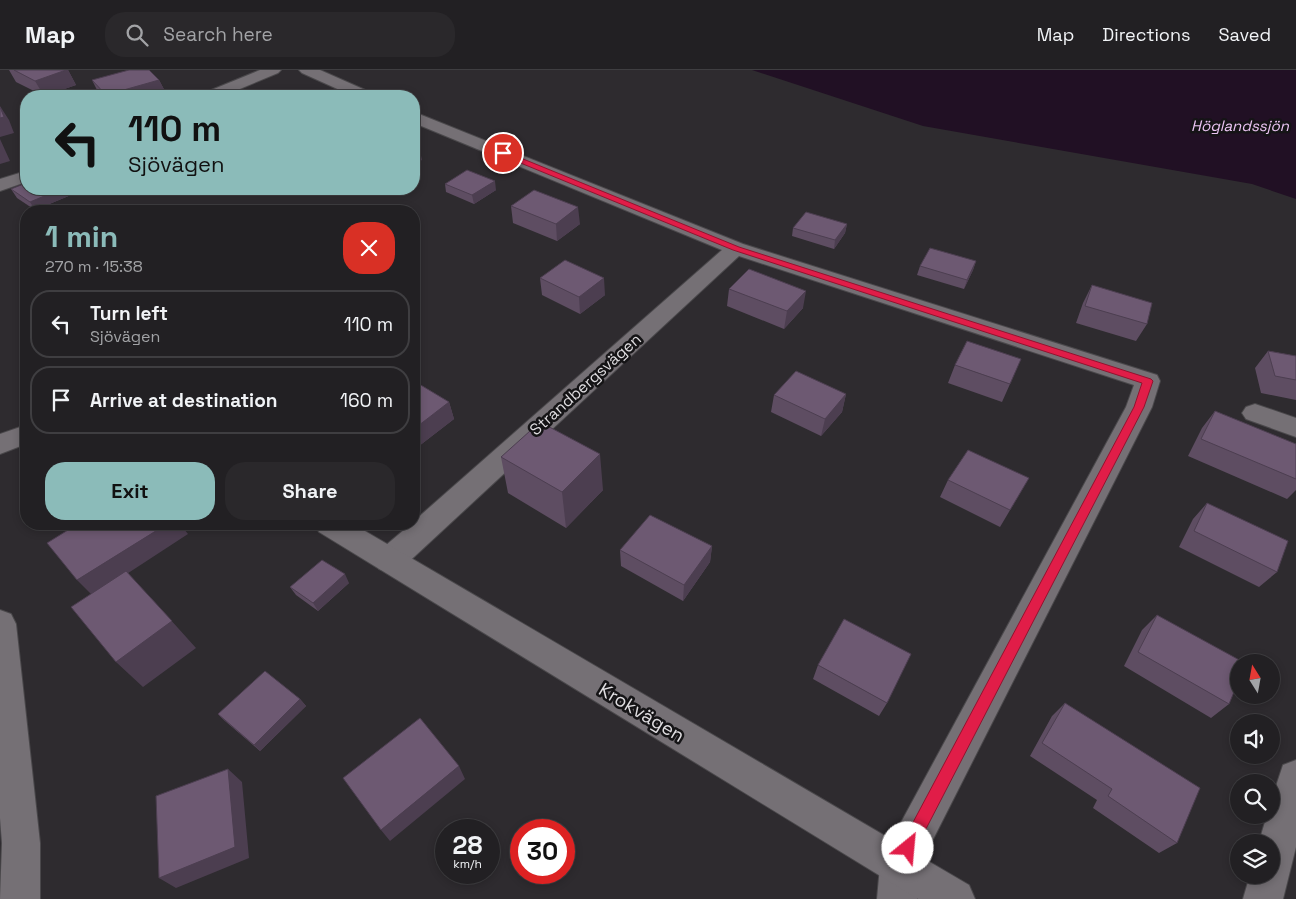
<!DOCTYPE html>
<meta charset="utf-8">
<style>
:root{--surface:#222023;--page:#2a282b;--text:#f1f3f6;--muted:#a2a3a6;--line:#3f3e41;--accent:#8bbbb9}
body{margin:0;font-family:"Space Grotesk",sans-serif;background:var(--page);color:var(--text);height:100vh;display:flex;flex-direction:column;font-size:19px;white-space:nowrap}
*{box-sizing:border-box;margin:0}
p{font-size:16px;color:var(--muted)}
.icon{flex:none;width:28px;height:28px;fill:none;stroke:currentColor;stroke-width:2;stroke-linecap:round;stroke-linejoin:round}
.map{position:relative;flex:1;overflow:hidden}
.panel{position:absolute;left:20px;top:135px;width:400px;height:325px;display:flex;flex-direction:column;background:var(--surface);border-radius:20px;box-shadow:0 2px 8px #0003,0 0 0 1px var(--line)}
.panel>*{flex:none}
.banner{position:absolute;left:20px;top:20px;width:400px;height:105px;border-radius:20px;box-shadow:0 2px 8px #0003,0 0 0 1px var(--line);background:#8bbbb9;color:#111;overflow:hidden}
.needle{width:32px;rotate:349deg}
.controls{position:absolute;left:1230px;top:584px;display:grid;gap:10px}
.controls a{display:grid;place-items:center;width:50px;height:50px;border-radius:50%;background:var(--surface);box-shadow:0 2px 8px #0003,0 0 0 1px var(--line);font-size:25px}
.speed{position:absolute;left:435px;top:749px;display:flex;gap:10px;font-size:25px;font-weight:700;text-align:center}
.speed>*{display:grid;place-content:center;width:65px;height:65px;border-radius:50%;background:var(--surface);box-shadow:0 2px 8px #0003,0 0 0 1px var(--line);line-height:1}
.speed small{font-size:12px;font-weight:400}
.speed .limit{border:8px solid #d22;background:#fff;color:#111}
.pin{position:absolute;display:grid;place-items:center;width:42px;height:42px;color:#fff;margin:-21px;border:2px solid #fff;border-radius:50%;box-shadow:0 1px 5px #0007}
.me{position:absolute;width:55px;margin:-28px;rotate:28deg;stroke-linejoin:round;filter:drop-shadow(0 0 4px #0008)}
.turn{display:flex;align-items:center;gap:18px;height:105px;padding:0 25px;font-size:22px}
.turn .icon{width:65px;height:65px;stroke-width:2.5}
.turn b{display:block;font-size:35px;line-height:42px}
.round{display:grid;place-items:center;flex:none;width:52px;height:52px;border-radius:20px;background:var(--page)}
.headline{display:flex;align-items:center;justify-content:space-between;height:85px;padding:0 25px}
h1{font-size:30px;font-weight:700;line-height:38px;color:var(--accent)}
.primary-button{display:flex;gap:10px;margin-top:auto;padding:10px 25px}
.primary-button a{flex:1;height:58px;border-radius:20px;background:var(--accent);color:#111;font-size:20px;font-weight:700;line-height:58px;text-align:center}
.primary-button a+a{background:var(--page);color:var(--text)}
ul{padding:0;list-style:none}
li{display:flex;align-items:center;gap:15px;height:68px;margin:0 10px 8px;padding:0 15px;border:2px solid var(--line);border-radius:20px}
li div{flex:1}
li b{display:block;font-size:19px}
li em{font-style:normal}
header{display:flex;align-items:center;gap:30px;box-sizing:border-box;height:70px;padding:0 25px;background:var(--surface);border-bottom:1px solid var(--line)}
header strong{font-size:24px}
nav{display:flex;gap:28px;margin-inline-start:auto;font-size:18px}
.search{width:350px;height:45px;background:var(--page);display:flex;align-items:center;gap:12px;box-sizing:border-box;padding:0 18px;border-radius:20px;color:var(--muted);font-size:19px}
.map>svg:first-child{display:block}
</style>
<header>
<strong>Map</strong>
<div class="search"><svg class="icon" aria-label="search" viewBox="0 0 24 24"><circle cx="10" cy="10" r="6"/><path d="M15 15l6 6"/></svg>Search here</div>
<nav><a>Map</a><a>Directions</a><a>Saved</a></nav>
</header>
<div class="map">
<svg width="1296" height="829" viewBox="0 0 1296 829">
<rect width="100%" height="100%" fill="#2e2b2f"/>
<path fill="#211024" d="M 752,0 L 1296,0 L 1296,129 L 1252,114 L 923,56 Z"/>
<g fill="none" stroke-linecap="round" stroke-linejoin="round">
<g stroke="#4a484b" stroke-width="2">
<path id="street" d="M 260,0 L 281,0 L 278,3 L 223,26 L 202,26 L 204,23 Z
M 299,0 L 320,0 L 372,23 L 374,26 L 353,26 L 302,3 Z
M 414,42 L 743,174 L 1157,305 L 1160,311 L 1152,337 L 918,799 L 917,829 L 877,829 L 880,796 L 885,782 L 1126,337 L 1134,315 L 739,186 L 401,499 L 390,502 L 379,499 L 375,490 L 379,481 L 411,454 L 414,454 L 414,451 L 722,180 L 414,53 Z
M 26,101 L 26,112 L 0,121 L 0,109 Z
M 1255,334 L 1296,348 L 1296,367 L 1246,349 L 1242,343 L 1246,337 Z
M 1296,690 L 1296,777 L 1283,829 L 1243,829 L 1250,805 L 1271,805 L 1271,772 L 1259,772 L 1267,745 L 1271,745 L 1271,731 L 1283,695 Z"/>
</g>
<g stroke="#4a484b" stroke-width="2">
<path id="secondary" d="M 26,355 L 26,374 L 0,384 L 0,364 Z
M 315,454 L 353,454 L 969,815 L 975,829 L 918,829 L 319,462 Z
M 0,540 L 11,544 L 16,554 L 40,773 L 40,829 L 0,829 L 2,773 L 0,748 Z"/>
</g>
<use href="#street" fill="#757075" fill-rule="evenodd"/>
<use href="#secondary" fill="#757075" fill-rule="evenodd"/>
</g>
<path fill="#5e4d62" d="M 9,0 L 68,0 L 76,15 L 44,26 L 16,12 Z
M 92,10 L 159,10 L 167,25 L 164,26 L 100,26 Z
M 445,114 L 496,120 L 474,134 L 446,122 Z
M 11,119 L 71,125 L 35,140 L 17,128 Z
M 511,136 L 580,154 L 557,171 L 513,153 Z
M 847,154 L 845,163 L 834,179 L 792,166 L 793,158 Z
M 976,191 L 973,200 L 964,219 L 917,205 L 920,196 Z
M 540,208 L 605,225 L 580,244 L 542,225 Z
M 1092,215 L 1147,254 L 1136,271 L 1076,253 L 1083,233 Z
M 729,219 L 803,238 L 784,259 L 727,236 Z
M 1268,281 L 1296,286 L 1296,330 L 1261,323 L 1255,298 Z
M 955,295 L 1010,314 L 1002,332 L 948,313 Z
M 414,311 L 449,332 L 454,349 L 419,376 L 414,373 Z
M 846,324 L 842,342 L 821,366 L 771,342 L 774,325 Z
M 1215,341 L 1296,374 L 1296,420 L 1287,429 L 1188,386 L 1202,358 Z
M 501,387 L 603,420 L 566,458 L 508,423 Z
M 948,410 L 1019,425 L 1000,457 L 940,427 Z
M 1207,433 L 1277,502 L 1259,517 L 1179,477 L 1193,449 Z
M 712,476 L 710,492 L 683,531 L 621,496 L 620,480 Z
M 349,513 L 318,541 L 296,525 L 290,517 Z
M 1157,545 L 1229,634 L 1211,648 L 1124,596 L 1142,560 Z
M 818,595 L 887,633 L 879,646 L 813,609 Z
M 300,629 L 306,636 L 260,681 L 225,651 L 218,644 Z
M 1065,633 L 1177,773 L 1159,783 L 1093,738 L 1097,730 L 1030,686 L 1052,646 Z"/>
<path fill="#4c3e50" d="M 66,0 L 68,0 L 76,15 L 44,26 L 35,11 Z
M 159,10 L 167,25 L 164,26 L 107,26 L 106,25 Z
M 0,36 L 9,50 L 14,63 L 0,67 Z
M 0,69 L 10,91 L 0,94 Z
M 418,73 L 422,90 L 414,94 L 414,76 Z
M 495,111 L 496,120 L 474,134 L 472,125 Z
M 61,119 L 67,119 L 71,125 L 35,140 L 30,132 Z
M 578,137 L 580,154 L 557,171 L 556,154 Z
M 847,154 L 845,163 L 834,179 L 835,170 Z
M 976,191 L 973,200 L 964,219 L 967,210 Z
M 604,208 L 605,225 L 580,244 L 579,227 Z
M 806,221 L 803,238 L 784,259 L 787,241 Z
M 846,324 L 842,342 L 821,366 L 825,349 Z
M 449,332 L 454,349 L 419,376 L 414,361 L 414,359 Z
M 600,384 L 603,420 L 566,458 L 562,422 Z
M 167,454 L 180,454 L 188,464 L 93,526 L 77,510 Z
M 712,476 L 710,492 L 683,531 L 684,515 Z
M 345,504 L 349,513 L 318,541 L 313,533 Z
M 151,528 L 196,578 L 143,617 L 116,592 Z
M 300,629 L 306,636 L 260,681 L 254,675 Z
M 459,696 L 465,709 L 390,771 L 381,760 Z
M 228,699 L 242,712 L 249,788 L 176,818 L 159,808 Z"/>
<path fill="#6d5972" stroke="#4c3e50" d="M 14,0 L 66,0 L 35,11 Z
M 129,0 L 149,0 L 159,10 L 106,25 L 92,10 Z
M 0,37 L 4,47 L 0,48 Z
M 414,72 L 418,73 L 414,76 Z
M 467,100 L 495,111 L 472,125 L 445,114 Z
M 26,113 L 26,119 L 61,119 L 30,132 L 11,119 Z
M 534,120 L 578,137 L 556,154 L 511,136 Z
M 106,138 L 111,141 L 100,141 Z
M 806,142 L 847,154 L 835,170 L 793,158 Z
M 930,178 L 976,191 L 967,210 L 920,196 Z
M 565,190 L 604,208 L 579,227 L 540,208 Z
M 749,199 L 806,221 L 787,241 L 729,219 Z
M 1092,215 L 1152,233 L 1147,254 L 1085,236 Z
M 967,271 L 1021,289 L 1010,314 L 955,295 Z
M 1268,281 L 1296,286 L 1296,310 L 1275,306 Z
M 796,301 L 846,324 L 825,349 L 774,325 Z
M 414,311 L 449,332 L 414,359 Z
M 1215,341 L 1296,374 L 1296,409 L 1201,369 Z
M 540,352 L 600,384 L 562,422 L 501,387 Z
M 968,380 L 1029,408 L 1010,440 L 948,410 Z
M 1207,433 L 1288,471 L 1277,502 L 1194,461 Z
M 650,445 L 712,476 L 684,515 L 620,480 Z
M 62,454 L 167,454 L 77,510 L 47,473 L 68,460 Z
M 322,490 L 345,504 L 313,533 L 290,517 Z
M 126,501 L 172,551 L 116,592 L 71,537 Z
M 1157,545 L 1243,592 L 1239,592 L 1239,610 L 1229,634 L 1138,582 Z
M 844,549 L 911,584 L 887,633 L 818,595 Z
M 265,601 L 300,629 L 254,675 L 218,644 Z
M 1065,633 L 1200,718 L 1177,773 L 1108,726 L 1112,719 L 1042,673 Z
M 420,648 L 459,696 L 381,760 L 343,708 Z
M 228,699 L 235,777 L 159,808 L 156,726 Z"/>
<path fill="#e11d48" stroke="#92132f" d="M 501,82 L 506,82 L 739,177 L 1151,309 L 1153,311 L 1144,337 L 913,784 L 908,786 L 902,784 L 900,778 L 902,773 L 1134,337 L 1142,313 L 733,180 L 501,85 Z"/>
<g text-anchor="middle" stroke-width="5" stroke-linejoin="round" paint-order="stroke">
<g font-size="15" font-style="italic" fill="#ebc4f3" stroke="#151416">
<text x="1240" y="61">Höglandssjön</text>
</g>
<g font-size="16" fill="#dfdde0" stroke="#151416">
<text transform="translate(585 314) rotate(-42)" y="6">Strandbergsvägen</text>
</g>
<g font-size="19" fill="#dfdde0" stroke="#151416">
<text transform="translate(642 642) rotate(31)" y="7">Krokvägen</text>
</g>
</g>
</svg>
<div class="controls">
<a><svg class="needle" viewBox="-14 -14 28 28"><path d="M0-13l5 13h-10z" fill="#e53935"/><path d="M0 13l5-13h-10z" fill="#a2a3a6"/></svg></a>
<a><svg class="icon" aria-label="sound" viewBox="0 0 24 24"><path d="M4 9h4l5-4v14l-5-4H4zM17 9q2 3 0 6"/></svg></a>
<a><svg class="icon" aria-label="search" viewBox="0 0 24 24"><circle cx="10" cy="10" r="6"/><path d="M15 15l6 6"/></svg></a>
<a><svg class="icon" aria-label="layers" viewBox="0 0 24 24"><path d="M12 4l9 5-9 5-9-5zM3 14l9 5 9-5"/></svg></a>
</div>
<div class="speed"><div>28<small>km/h</small></div><div class="limit">30</div></div>
<div class="pin" style="left:503px;top:83px;background:#d93025"><svg class="icon" aria-label="arrive" viewBox="0 0 24 24"><path d="M6 21V4h12l-3 4 3 4H6"/></svg></div>
<svg class="me" style="left:908px;top:778px" viewBox="-20 -20 40 40"><circle r="19" fill="#fff"/><path d="M0-13L10 11 0 6-10 11z" fill="#e11d48"/></svg>
<div class="banner">
<div class="turn"><svg class="icon" aria-label="left" viewBox="0 0 24 24"><path d="M17 20v-9H6M10 6l-5 5 5 5"/></svg><div><b>110 m</b>Sjövägen</div></div>
</div>
<section class="panel">
<div class="headline"><div><h1>1 min</h1><p>270 m · 15:38</p></div><a class="round" style="background:#d93025;color:#fff"><svg class="icon" aria-label="close" viewBox="0 0 24 24"><path d="M6 6l12 12M18 6L6 18"/></svg></a></div>
<ul>
<li><svg class="icon" aria-label="left" viewBox="0 0 24 24"><path d="M17 20v-9H6M10 6l-5 5 5 5"/></svg><div><b>Turn left</b><p>Sjövägen</p></div><em>110 m</em></li>
<li><svg class="icon" aria-label="arrive" viewBox="0 0 24 24"><path d="M6 21V4h12l-3 4 3 4H6"/></svg><div><b>Arrive at destination</b></div><em>160 m</em></li>
</ul>
<div class="primary-button"><a>Exit</a><a>Share</a></div>
</section>
</div>
